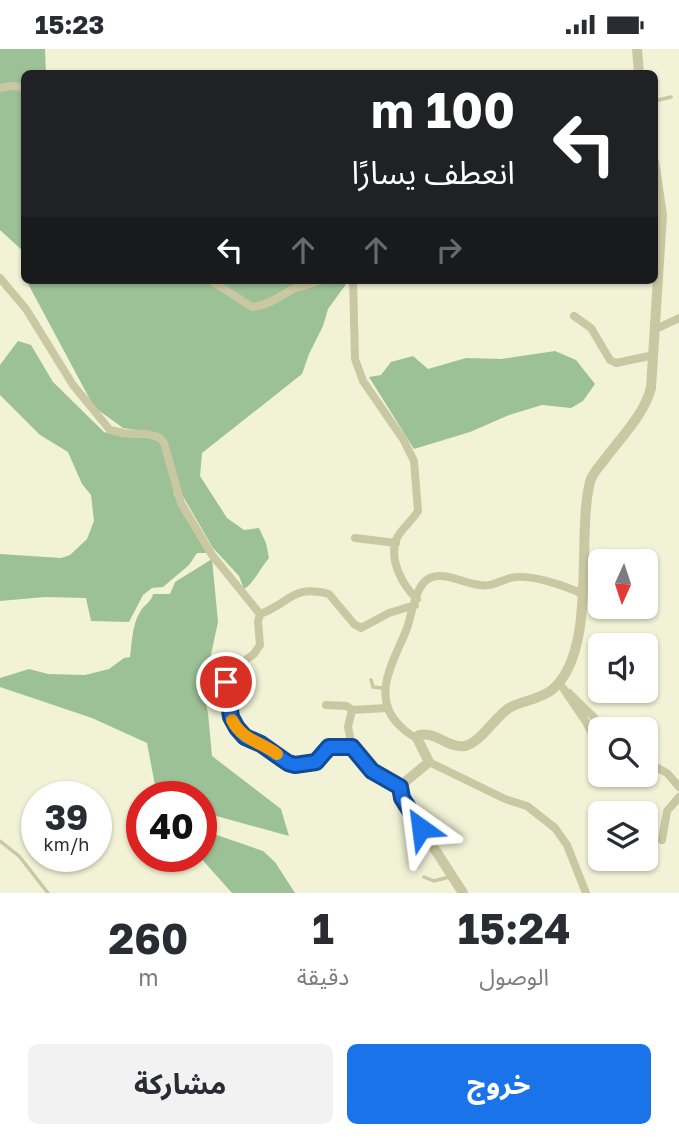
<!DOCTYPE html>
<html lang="ar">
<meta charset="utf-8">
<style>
:root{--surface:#fff;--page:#f2f2f3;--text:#2b2b33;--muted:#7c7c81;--accent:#1a73e8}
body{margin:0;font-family:"Golos Text","Noto Sans Arabic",sans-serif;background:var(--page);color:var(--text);direction:rtl;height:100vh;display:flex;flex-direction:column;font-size:26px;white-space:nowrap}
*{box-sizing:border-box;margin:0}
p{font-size:23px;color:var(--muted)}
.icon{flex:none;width:38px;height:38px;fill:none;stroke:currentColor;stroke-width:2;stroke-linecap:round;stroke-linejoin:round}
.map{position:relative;height:844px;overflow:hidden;direction:ltr}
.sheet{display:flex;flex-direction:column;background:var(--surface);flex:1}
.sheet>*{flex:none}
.top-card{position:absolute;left:21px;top:21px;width:637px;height:214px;border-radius:10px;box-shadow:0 2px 5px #0004;direction:rtl;background:#202124;color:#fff;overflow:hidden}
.needle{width:46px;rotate:183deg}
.fabs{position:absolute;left:588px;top:500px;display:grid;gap:14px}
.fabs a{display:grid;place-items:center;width:70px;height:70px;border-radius:10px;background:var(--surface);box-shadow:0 2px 5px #0004;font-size:35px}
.speed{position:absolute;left:21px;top:732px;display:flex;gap:14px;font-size:35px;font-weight:700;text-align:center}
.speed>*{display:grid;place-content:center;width:91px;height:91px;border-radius:50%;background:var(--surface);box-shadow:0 2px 5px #0004;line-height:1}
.speed small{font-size:18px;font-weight:400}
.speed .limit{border:10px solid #d22;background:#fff;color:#111}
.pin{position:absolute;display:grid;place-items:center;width:60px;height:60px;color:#fff;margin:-30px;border:4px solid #fff;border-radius:50%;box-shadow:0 2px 7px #0007}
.me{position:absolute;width:77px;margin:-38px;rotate:329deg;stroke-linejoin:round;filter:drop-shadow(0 0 5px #0008)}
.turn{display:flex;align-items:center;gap:24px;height:147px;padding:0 28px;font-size:32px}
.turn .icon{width:91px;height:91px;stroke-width:2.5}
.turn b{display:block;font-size:49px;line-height:60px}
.lanes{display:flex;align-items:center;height:66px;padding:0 28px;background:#0003;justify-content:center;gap:35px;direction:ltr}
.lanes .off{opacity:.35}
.eta{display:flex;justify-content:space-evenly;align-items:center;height:119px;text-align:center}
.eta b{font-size:42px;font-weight:700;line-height:49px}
.action{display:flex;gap:14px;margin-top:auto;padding:14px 28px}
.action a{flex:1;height:80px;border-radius:10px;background:var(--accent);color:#fff;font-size:28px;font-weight:700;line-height:80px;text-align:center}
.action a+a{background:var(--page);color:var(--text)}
.status{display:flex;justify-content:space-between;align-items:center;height:49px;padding:0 35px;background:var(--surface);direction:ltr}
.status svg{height:19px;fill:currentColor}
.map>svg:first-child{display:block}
</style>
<div class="status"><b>15:23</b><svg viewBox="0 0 49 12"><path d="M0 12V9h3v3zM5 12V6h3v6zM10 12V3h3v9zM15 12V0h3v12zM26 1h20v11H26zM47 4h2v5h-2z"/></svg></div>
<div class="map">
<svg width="679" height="844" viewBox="0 0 679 844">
<rect width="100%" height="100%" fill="#f1f2d6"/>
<path fill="#9dc196" d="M 0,0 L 45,0 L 46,24 L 24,24 L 24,209 L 24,203 L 0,181 Z
M 26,231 L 349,231 L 328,260 L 323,277 L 309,305 L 302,325 L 202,404 L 200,427 L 227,469 L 244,481 L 259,479 L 266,494 L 269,509 C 261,518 254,534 244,540 L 239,527 L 213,499 L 181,444 L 165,391 L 158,384 L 123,379 L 94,358 Z
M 18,292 L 31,296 L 53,333 L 104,383 L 123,388 L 151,389 L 162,394 L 172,429 L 174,446 L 208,504 L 197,504 L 189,516 L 163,538 L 152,539 L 143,546 L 129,573 L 91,572 L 86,549 L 45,548 L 0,552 L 0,505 L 61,509 L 70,506 L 87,490 L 94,472 L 91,446 L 82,435 L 68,403 L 40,386 L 0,346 L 0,316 Z
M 555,302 L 576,311 L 595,335 L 583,352 L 571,359 L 542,356 L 509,366 L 470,383 L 414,400 L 369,328 L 381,326 L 391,313 L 413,307 L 428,320 L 466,309 L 501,310 Z
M 212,510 L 218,573 L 203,642 L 208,664 L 212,707 L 281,760 L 289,787 L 213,766 L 211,784 L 263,802 L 275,813 L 295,844 L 232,844 L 199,807 L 201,807 L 201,747 L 157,747 L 147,694 L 92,669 L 0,638 L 0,629 L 29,620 L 48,625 L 85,626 L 109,620 L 124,609 L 130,608 C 132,594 132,576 140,563 C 144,555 151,554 153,545 L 170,545 L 175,533 Z"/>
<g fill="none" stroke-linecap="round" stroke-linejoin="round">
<path stroke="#cac8a2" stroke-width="3.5" d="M 654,52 L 671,48
M 371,631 L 373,638 L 383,639
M 0,792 L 19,807 L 48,844
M 424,828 L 434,832 L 449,828"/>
<path stroke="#cac8a2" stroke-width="8" d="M 0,39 L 10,37 L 24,38
M 0,229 L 26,260 L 73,336 L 110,381 L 124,384 L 147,385 L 160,389 L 164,394 L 181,454 L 212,506 L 260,565 L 258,573 L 260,596 L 254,605 L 228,623 L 226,633 L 230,664 L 240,683 L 275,703 L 291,716 L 316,713 L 329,698 L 352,698 L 372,722 L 399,738
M 210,231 L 252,258 C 269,256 279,248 293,240 C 302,236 311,236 320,231
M 353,231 L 355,310 L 363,332 L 403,390 L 414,412 L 418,462 C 412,472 402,479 397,489 C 388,509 402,536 417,550
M 574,267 L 591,279 L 610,311 L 616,314 L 654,306
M 656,280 L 679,269
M 355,489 L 396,494
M 260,565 C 289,555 292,535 329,545 L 354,575 L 361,579 L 389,564 L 415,556
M 563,639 L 586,673 L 600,698
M 569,644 L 607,681
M 326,656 L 347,657 L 352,661
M 417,689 C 410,686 405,682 400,677 C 369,647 395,611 407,579 C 412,565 415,538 428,530 C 442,521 465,535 480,536 C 493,538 499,532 510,529 C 530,524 565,537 583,545
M 352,698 L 348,678 L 352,661 L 387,659
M 429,713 L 505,750 L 527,757 L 555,779 L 567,796 L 586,844
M 646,713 L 667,724 L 679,738
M 662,791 L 667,762 L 679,748"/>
<path stroke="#cac8a2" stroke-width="10" d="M 637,0 L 639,24
M 463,844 L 407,757 L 399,738 L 429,713 L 417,689 L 419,686 C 436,682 449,700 465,697 C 480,694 495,668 509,659 C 523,651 540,651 553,640 C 598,600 576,488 590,433 C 592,424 600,417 605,410 C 621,388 644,366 651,339 L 662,166 L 654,112"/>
</g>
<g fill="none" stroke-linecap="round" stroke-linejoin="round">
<g stroke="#114b97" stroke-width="18">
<path id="route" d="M 226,633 L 231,668 L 237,679 L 245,688 L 261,695 L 288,714 L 295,716 L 316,713 L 329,698 L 352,698 L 372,722 L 400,738 L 402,749 L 421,779"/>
</g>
<use href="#route" stroke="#1a73e8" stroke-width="12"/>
<path stroke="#f59e0b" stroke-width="12" d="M 232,671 C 242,691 261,693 277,705"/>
</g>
</svg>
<div class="fabs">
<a><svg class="needle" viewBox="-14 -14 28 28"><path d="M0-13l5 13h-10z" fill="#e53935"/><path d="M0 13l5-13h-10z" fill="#7c7c81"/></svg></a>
<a><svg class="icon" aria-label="sound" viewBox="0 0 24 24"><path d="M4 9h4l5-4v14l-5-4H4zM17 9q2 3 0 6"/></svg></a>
<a><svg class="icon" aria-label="search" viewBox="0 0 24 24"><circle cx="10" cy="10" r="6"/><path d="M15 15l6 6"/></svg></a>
<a><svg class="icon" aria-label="layers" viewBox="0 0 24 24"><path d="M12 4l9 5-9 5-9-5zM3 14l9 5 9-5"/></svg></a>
</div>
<div class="speed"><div>39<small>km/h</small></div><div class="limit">40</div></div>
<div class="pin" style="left:226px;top:633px;background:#d93025"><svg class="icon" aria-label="arrive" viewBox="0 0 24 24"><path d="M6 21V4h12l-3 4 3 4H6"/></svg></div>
<svg class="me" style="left:421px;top:779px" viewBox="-20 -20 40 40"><path d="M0-17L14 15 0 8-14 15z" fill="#1a73e8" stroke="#fff" stroke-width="4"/></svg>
<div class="top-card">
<div class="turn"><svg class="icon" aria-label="left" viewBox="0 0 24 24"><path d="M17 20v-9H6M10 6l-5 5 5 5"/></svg><div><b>100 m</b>انعطف يسارًا</div></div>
<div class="lanes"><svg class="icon" aria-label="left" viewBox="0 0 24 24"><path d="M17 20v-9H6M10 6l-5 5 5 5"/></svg><svg class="icon off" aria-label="ahead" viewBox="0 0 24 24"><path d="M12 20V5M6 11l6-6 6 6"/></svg><svg class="icon off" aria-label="ahead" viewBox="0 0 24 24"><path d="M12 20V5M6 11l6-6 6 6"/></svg><svg class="icon off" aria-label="right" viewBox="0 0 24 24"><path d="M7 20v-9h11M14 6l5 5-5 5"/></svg></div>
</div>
</div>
<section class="sheet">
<div class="eta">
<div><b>15:24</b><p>الوصول</p></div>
<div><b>1</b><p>دقيقة</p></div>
<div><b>260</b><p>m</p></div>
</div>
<div class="action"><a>خروج</a><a>مشاركة</a></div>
</section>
